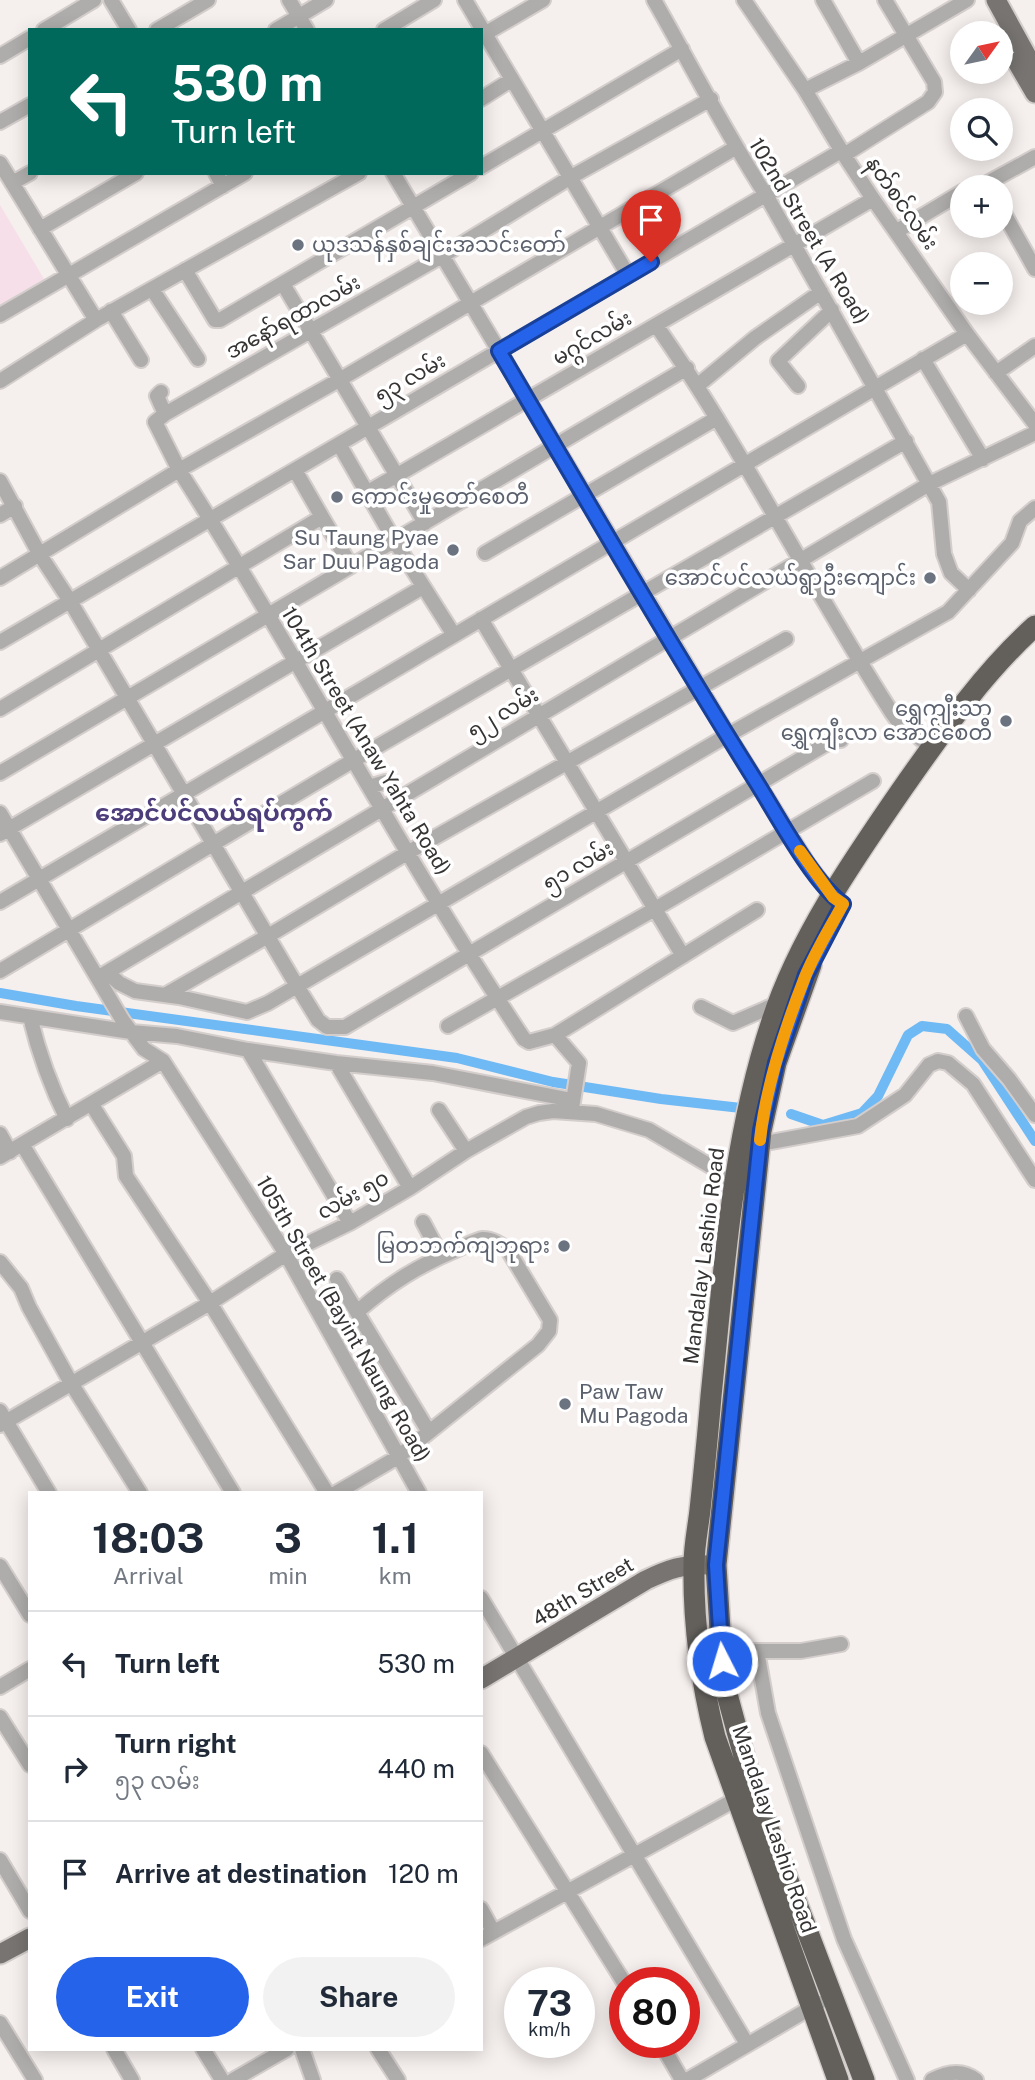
<!DOCTYPE html>
<meta charset="utf-8">
<style>
:root{--surface:#fff;--page:#f2f2f3;--text:#1f2937;--muted:#747a83;--line:#e0e1e3;--accent:#2563eb}
body{margin:0;font-family:"Public Sans","Noto Sans Myanmar",sans-serif;background:var(--page);color:var(--text);height:100vh;display:flex;flex-direction:column;font-size:26px;white-space:nowrap}
*{box-sizing:border-box;margin:0}
p{font-size:23px;color:var(--muted)}
.icon{flex:none;width:38px;height:38px;fill:none;stroke:currentColor;stroke-width:2;stroke-linecap:round;stroke-linejoin:round}
.map{position:relative;flex:1;overflow:hidden}
.drawer{position:absolute;left:28px;top:1491px;width:455px;height:560px;display:flex;flex-direction:column;background:var(--surface);border-radius:0px;box-shadow:0 4px 18px #0003}
.drawer>*{flex:none}
.banner{position:absolute;left:28px;top:28px;width:455px;height:147px;border-radius:0px;box-shadow:0 4px 18px #0003;background:#00695c;color:#fff;overflow:hidden}
.needle{width:46px;rotate:57deg}
.fabs{position:absolute;left:950px;top:21px;display:grid;gap:14px}
.fabs a{display:grid;place-items:center;width:63px;height:63px;border-radius:50%;background:var(--surface);box-shadow:0 4px 18px #0003;font-size:35px}
.speed{position:absolute;left:504px;top:1967px;display:flex;gap:14px;font-size:35px;font-weight:700;text-align:center}
.speed>*{display:grid;place-content:center;width:91px;height:91px;border-radius:50%;background:var(--surface);box-shadow:0 4px 18px #0003;line-height:1}
.speed small{font-size:18px;font-weight:400}
.speed .limit{border:10px solid #d22;background:#fff;color:#111}
.pin{position:absolute;display:grid;place-items:center;width:60px;height:60px;color:#fff;margin:-72px -30px;border-radius:50% 50% 50% 0;rotate:-45deg;box-shadow:0 0 7px #0007}
.pin .icon{rotate:45deg}
.me{position:absolute;width:77px;margin:-38px;rotate:355deg;stroke-linejoin:round;filter:drop-shadow(0 0 5px #0008)}
.turn{display:flex;align-items:center;gap:24px;height:147px;padding:0 28px;font-size:32px}
.turn .icon{width:91px;height:91px;stroke-width:2.5}
.turn b{display:block;font-size:49px;line-height:60px}
.eta{display:flex;justify-content:space-evenly;align-items:center;height:119px;text-align:center}
.eta b{font-size:42px;font-weight:700;line-height:49px}
.primary-button{display:flex;gap:14px;margin-top:auto;padding:14px 28px}
.primary-button a{flex:1;height:80px;border-radius:42px;background:var(--accent);color:#fff;font-size:28px;font-weight:700;line-height:80px;text-align:center}
.primary-button a+a{background:var(--page);color:var(--text)}
ul{padding:0;list-style:none}
li{display:flex;align-items:center;gap:21px;height:105px;padding:0 28px;border-top:2px solid var(--line)}
li div{flex:1}
li b{display:block;font-size:26px}
li em{font-style:normal}
.map>svg:first-child{display:block}
</style>
<div class="map">
<svg width="1035" height="2080" viewBox="0 0 1035 2080">
<rect width="100%" height="100%" fill="#f5efed"/>
<path fill="#f7dfea" d="M 0,205 L 44,279 L 0,305 Z"/>
<g fill="none" stroke-linecap="round" stroke-linejoin="round">
<path stroke="#6fb9f4" stroke-width="10" d="M 0,993 L 76,1006 L 457,1058 L 553,1082 L 661,1099 L 741,1108
M 791,1114 L 823,1125 L 862,1113 L 878,1096 L 908,1035 L 922,1026 L 947,1029 L 982,1060 L 1035,1141"/>
<g stroke="#d3cdcc" stroke-width="18">
<path id="minor" d="M 111,0 L 129,30
M 289,0 L 307,30
M 465,0 L 628,275
M 654,0 C 691,65 725,132 766,195 L 939,502 L 944,554 L 951,573 L 969,590
M 744,0 L 805,90 L 844,155 L 873,199 L 967,334 L 1035,424
M 823,0 L 859,63
M 44,30 L 94,0
M 157,30 L 208,0
M 276,30 L 326,0
M 384,30 L 434,0
M 481,36 L 543,0
M 0,56 L 30,38
M 805,90 L 859,63 L 967,0
M 481,99 L 511,80
M 711,99 L 571,177 L 442,256 L 165,414 L 155,422 L 179,470 C 299,657 401,854 524,1039 L 529,1042 L 555,1035 L 757,910
M 0,122 L 30,105
M 844,155 L 928,102 L 935,92 L 934,82 L 885,0
M 0,163 L 96,320
M 481,167 L 682,49
M 216,173 L 223,186
M 393,173 L 728,735 L 808,864 L 833,897 L 843,904
M 12,183 L 30,173
M 984,185 L 1035,157
M 1001,208 L 1035,269
M 40,229 L 136,173
M 897,231 L 962,192
M 185,270 L 215,320 L 220,320 L 471,173
M 283,284 L 425,523
M 152,289 L 198,359
M 111,311 L 141,360
M 0,315 L 245,173
M 656,325 C 743,449 810,586 892,713 L 902,727 L 907,727 L 931,748
M 923,359 L 983,459
M 996,373 L 1035,346
M 0,381 L 96,320 L 359,173
M 697,386 L 755,338 L 821,292
M 798,386 L 778,361 L 832,310
M 161,392 L 157,396 L 165,414
M 339,444 L 394,540 L 454,635
M 295,470 L 322,517
M 0,481 L 40,555 L 70,601 L 297,986 L 318,1020 L 327,1027 L 345,1027 L 833,740 L 841,740
M 368,492 L 873,199
M 0,515 L 15,506
M 485,553 L 717,418
M 0,578 L 179,470 L 339,380 L 735,148
M 481,619 L 683,956
M 0,642 L 841,151
M 0,709 L 322,517 L 351,566
M 0,773 L 687,368
M 369,787 L 386,782
M 0,813 L 123,1021 L 144,1049 L 163,1061 L 286,1254 L 419,1493
M 0,834 L 423,587
M 0,902 L 967,334
M 0,971 L 354,760 L 906,441
M 108,973 L 119,983 L 135,991 L 179,997 L 247,1012 L 268,1003 L 728,735 L 948,612 L 1012,543 L 1020,521 L 1035,508
M 99,977 L 929,484 L 1035,433
M 165,995 L 268,936 L 407,853 L 786,639
M 701,1007 L 733,1023 L 779,1003
M 0,1012 L 131,1032 L 177,1036 L 248,1050 L 336,1063 L 433,1073 L 572,1100
M 966,1016 L 983,1049 L 1009,1079 L 1035,1115
M 30,1017 C 39,1054 50,1085 67,1119
M 448,1026 L 655,909 L 873,781
M 555,1035 L 579,1063 L 572,1108
M 248,1050 L 350,1223
M 336,1063 L 410,1188
M 92,1105 L 124,1156 L 126,1176 L 210,1303 L 327,1493
M 439,1110 L 466,1151
M 0,1134 L 10,1152
M 22,1144 L 233,1493
M 754,1145 L 858,1126 L 905,1095 L 929,1065 L 938,1061 L 948,1063 L 973,1084 L 1035,1180
M 0,1157 L 163,1061
M 423,1222 L 441,1256
M 0,1262 L 21,1288 L 29,1307 L 71,1383 L 140,1493
M 337,1279 L 429,1432
M 0,1411 L 49,1493
M 0,1425 L 210,1303 L 286,1254 L 350,1223 L 410,1188 L 466,1151 L 526,1117 L 539,1113 L 553,1111 L 596,1114 L 649,1130 L 712,1167 L 734,1190
M 336,1493 L 398,1457 L 538,1345 L 549,1331 L 550,1320 L 508,1250 C 501,1245 493,1239 483,1239 C 476,1240 465,1246 458,1249 C 418,1266 390,1283 357,1312
M 0,1566 L 30,1615
M 481,1598 L 747,2044
M 757,1651 L 768,1713 L 844,1939 L 907,2080
M 722,1662 L 745,1651 L 801,1651 L 841,1644
M 0,1687 L 30,1669
M 0,1717 L 30,1765
M 481,1753 L 625,1984
M 0,1860 L 30,1911
M 481,1909 L 493,1931
M 481,1939 L 744,1795
M 0,2023 L 35,2080
M 660,2042 L 682,2080
M 114,2049 L 132,2080
M 203,2049 L 222,2080
M 302,2049 L 313,2080
M 378,2049 L 398,2080
M 233,2080 L 287,2049
M 687,2080 L 819,2003
M 932,2080 C 947,2072 962,2069 976,2080"/>
</g>
<g stroke="#d3cdcc" stroke-width="23">
<path id="major" d="M 996,0 L 1035,71
M 1017,62 L 1035,93
M 481,1679 L 646,1580 C 667,1570 685,1563 708,1565
M 0,1954 L 30,1938"/>
</g>
<g stroke="#d3cdcc" stroke-width="24">
<path id="highway" d="M 811,965 L 776,1063 L 761,1131 L 716,1565 L 722,1662 L 727,1694 L 737,1731 L 754,1791 L 864,2080
M 838,2080 L 715,1737 C 701,1681 693,1622 694,1564 C 694,1546 698,1528 700,1510 C 704,1472 708,1434 711,1396 C 724,1270 732,1141 772,1021 C 799,937 856,856 905,785 C 945,728 984,672 1035,626"/>
</g>
<use href="#minor" stroke="#aeadab" stroke-width="14"/>
<use href="#major" stroke="#777471" stroke-width="19"/>
<use href="#highway" stroke="#63605c" stroke-width="21"/>
</g>
<g fill="none" stroke-linecap="round" stroke-linejoin="round">
<g stroke="#184099" stroke-width="18">
<path id="route" d="M 651,262 L 499,351 C 584,496 668,641 757,783 C 777,815 814,884 843,904 L 806,975 L 776,1063 L 761,1130 L 716,1565 L 722,1661"/>
</g>
<use href="#route" stroke="#2563eb" stroke-width="12"/>
<path stroke="#f59e0b" stroke-width="12" d="M 760,1140 C 766,1085 785,1028 805,977 C 815,952 830,928 843,904 L 833,897 L 800,851"/>
</g>
<g fill="#6b7280" stroke="#fff" stroke-width="2.5">
<circle cx="298" cy="245" r="7"/>
<circle cx="337" cy="497" r="7"/>
<circle cx="453" cy="550" r="7"/>
<circle cx="930" cy="578" r="7"/>
<circle cx="1006" cy="721" r="7"/>
<circle cx="564" cy="1246" r="7"/>
<circle cx="565" cy="1404" r="7"/>
</g>
<g text-anchor="middle" stroke-width="7" stroke-linejoin="round" paint-order="stroke">
<g font-size="21" fill="#363433" stroke="#fff">
<text transform="translate(902 203) rotate(55)" y="7">နတ်စင်လမ်း</text>
<text transform="translate(809 231) rotate(59)" y="7">102nd Street (A Road)</text>
<text transform="translate(293 317) rotate(-29)" y="7">အနော်ရထာလမ်း</text>
<text transform="translate(592 338) rotate(-30)" y="7">မဂ္ဂင်လမ်း</text>
<text transform="translate(410 378) rotate(-30)" y="7">၅၃ လမ်း</text>
<text transform="translate(503 713) rotate(-31)" y="7">၅၂ လမ်း</text>
<text transform="translate(366 741) rotate(59)" y="7">104th Street (Anaw Yahta Road)</text>
<text transform="translate(578 866) rotate(-30)" y="7">၅၁ လမ်း</text>
<text transform="translate(353 1195) rotate(-29)" y="7">လမ်း ၅၀</text>
<text transform="translate(704 1256) rotate(-83)" y="7">Mandalay Lashio Road</text>
<text transform="translate(343 1319) rotate(60)" y="7">105th Street (Bayint Naung Road)</text>
<text transform="translate(583 1592) rotate(-31)" y="7">48th Street</text>
<text transform="translate(774 1829) rotate(71)" y="7">Mandalay Lashio Road</text>
</g>
<g font-size="21" fill="#5b616d" stroke="#fff" text-anchor="end">
<text x="312" y="252" text-anchor="start">ယုဒသန်နှစ်ချင်းအသင်းတော်</text>
<text x="351" y="504" text-anchor="start">ကောင်းမှုတော်စေတီ</text>
<text x="439" y="545">Su Taung Pyae<tspan x="439" dy="24">Sar Duu Pagoda</tspan></text>
<text x="916" y="585">အောင်ပင်လယ်ရွာဦးကျောင်း</text>
<text x="992" y="716">ရွှေကျီးသာ<tspan x="992" dy="24">ရွှေကျီးလာ အောင်စေတီ</tspan></text>
<text x="550" y="1253">မြတဘက်ကျဘုရား</text>
<text x="579" y="1399" text-anchor="start">Paw Taw<tspan x="579" dy="24">Mu Pagoda</tspan></text>
</g>
<g font-size="24" font-weight="bold" fill="#4d3d7a" stroke="#fff">
<text x="214" y="821">အောင်ပင်လယ်ရပ်ကွက်</text>
</g>
</g>
</svg>
<div class="fabs">
<a><svg class="needle" viewBox="-14 -14 28 28"><path d="M0-13l5 13h-10z" fill="#e53935"/><path d="M0 13l5-13h-10z" fill="#747a83"/></svg></a>
<a><svg class="icon" aria-label="search" viewBox="0 0 24 24"><circle cx="10" cy="10" r="6"/><path d="M15 15l6 6"/></svg></a>
<a>+</a>
<a>−</a>
</div>
<div class="speed"><div>73<small>km/h</small></div><div class="limit">80</div></div>
<div class="pin" style="left:651px;top:262px;background:#d93025"><svg class="icon" aria-label="arrive" viewBox="0 0 24 24"><path d="M6 21V4h12l-3 4 3 4H6"/></svg></div>
<svg class="me" style="left:722px;top:1661px" viewBox="-20 -20 40 40"><circle r="17" fill="#2563eb" stroke="#fff" stroke-width="3"/><path d="M0-11L8 9 0 5-8 9z" fill="#fff"/></svg>
<div class="banner">
<div class="turn"><svg class="icon" aria-label="left" viewBox="0 0 24 24"><path d="M17 20v-9H6M10 6l-5 5 5 5"/></svg><div><b>530 m</b>Turn left</div></div>
</div>
<section class="drawer">
<div class="eta">
<div><b>18:03</b><p>Arrival</p></div>
<div><b>3</b><p>min</p></div>
<div><b>1.1</b><p>km</p></div>
</div>
<ul>
<li><svg class="icon" aria-label="left" viewBox="0 0 24 24"><path d="M17 20v-9H6M10 6l-5 5 5 5"/></svg><div><b>Turn left</b></div><em>530 m</em></li>
<li><svg class="icon" aria-label="right" viewBox="0 0 24 24"><path d="M7 20v-9h11M14 6l5 5-5 5"/></svg><div><b>Turn right</b><p>၅၃ လမ်း</p></div><em>440 m</em></li>
<li><svg class="icon" aria-label="arrive" viewBox="0 0 24 24"><path d="M6 21V4h12l-3 4 3 4H6"/></svg><div><b>Arrive at destination</b></div><em>120 m</em></li>
</ul>
<div class="primary-button"><a>Exit</a><a>Share</a></div>
</section>
</div>
